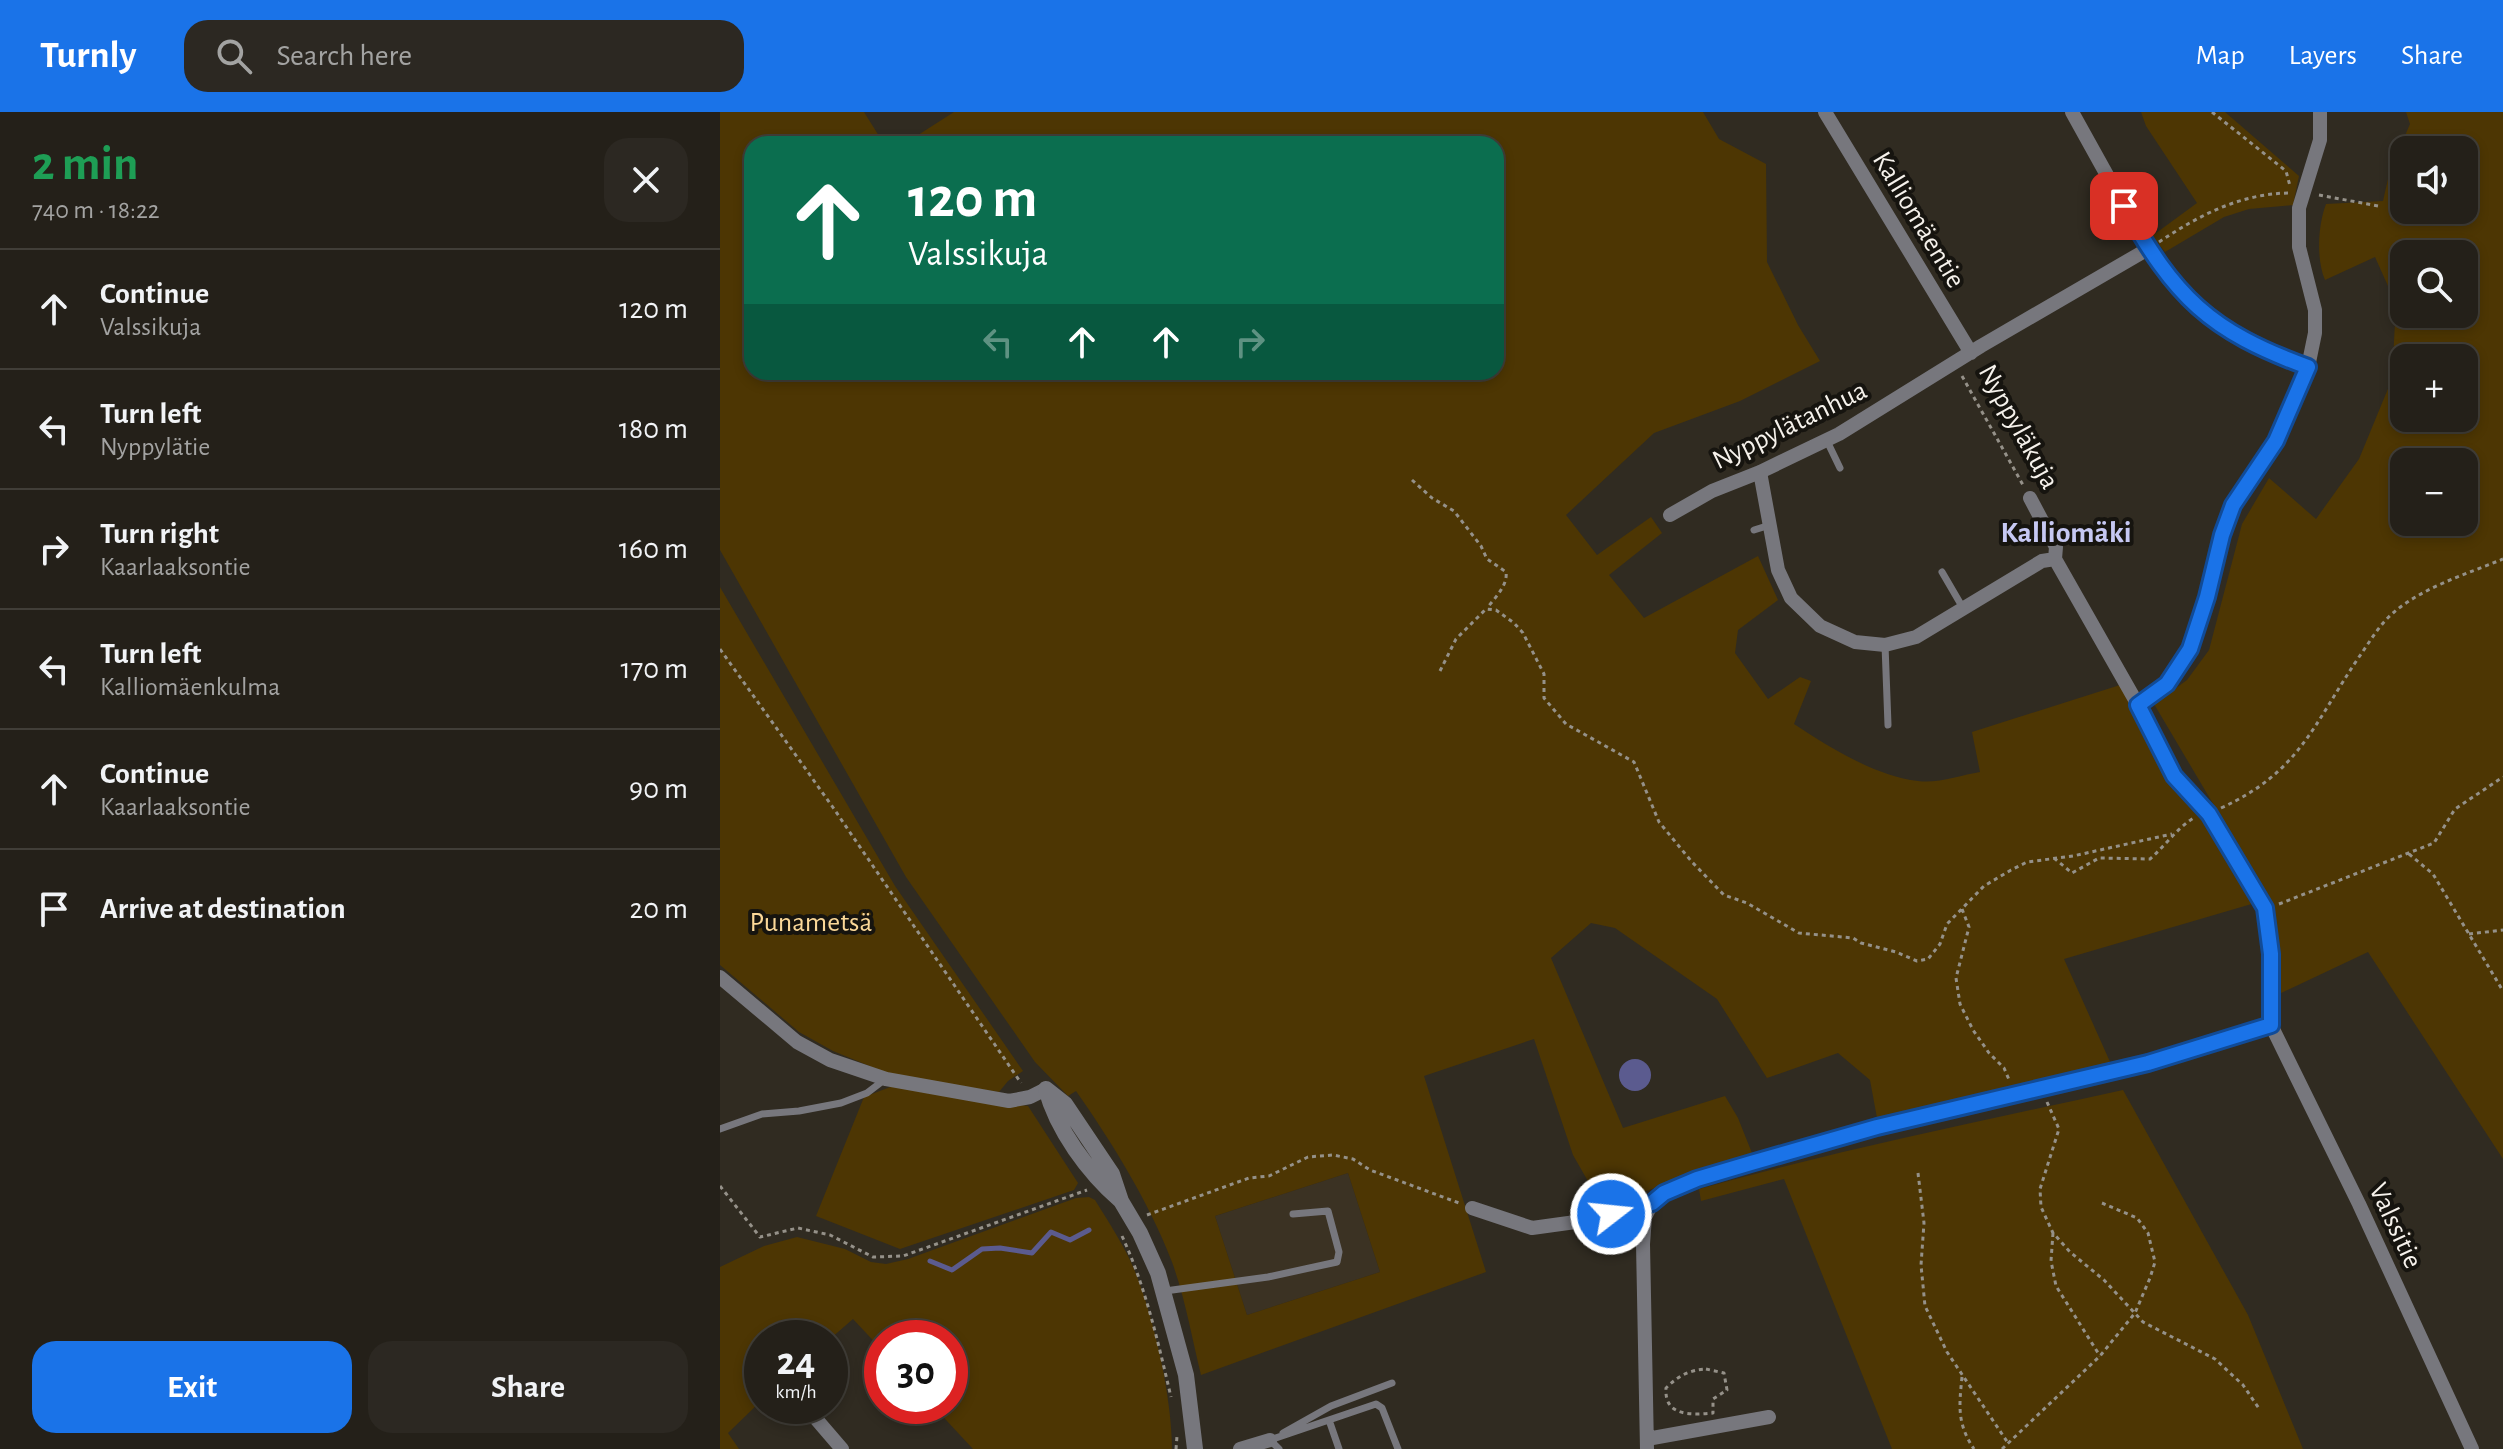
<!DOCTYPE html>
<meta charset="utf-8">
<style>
:root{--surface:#242019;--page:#2c2822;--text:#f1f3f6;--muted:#a3a3a2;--line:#413e38;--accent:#1a73e8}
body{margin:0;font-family:"Alegreya Sans",sans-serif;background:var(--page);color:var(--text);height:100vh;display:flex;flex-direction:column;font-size:30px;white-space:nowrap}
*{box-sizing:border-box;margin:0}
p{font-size:26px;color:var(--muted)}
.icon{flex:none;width:44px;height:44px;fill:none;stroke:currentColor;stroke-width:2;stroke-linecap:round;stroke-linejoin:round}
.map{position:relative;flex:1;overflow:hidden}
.drawer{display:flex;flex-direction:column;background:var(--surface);width:720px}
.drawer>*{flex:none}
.guide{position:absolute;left:24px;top:24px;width:760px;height:244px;border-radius:24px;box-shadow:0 4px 12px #0003,0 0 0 2px var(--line);background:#0b6e4f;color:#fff;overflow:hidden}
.fabs{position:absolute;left:1670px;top:24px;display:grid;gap:16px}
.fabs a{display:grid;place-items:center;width:88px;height:88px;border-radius:16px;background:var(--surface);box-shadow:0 4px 12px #0003,0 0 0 2px var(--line);font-size:40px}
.speed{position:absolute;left:24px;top:1208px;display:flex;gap:16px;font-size:40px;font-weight:700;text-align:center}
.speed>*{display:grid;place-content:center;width:104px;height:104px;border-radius:50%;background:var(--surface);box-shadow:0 4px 12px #0003,0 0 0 2px var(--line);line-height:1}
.speed small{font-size:20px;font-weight:400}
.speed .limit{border:12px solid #d22;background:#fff;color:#111}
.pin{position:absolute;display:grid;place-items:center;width:68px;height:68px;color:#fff;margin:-34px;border-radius:16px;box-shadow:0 4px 12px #0006}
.me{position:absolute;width:88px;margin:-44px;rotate:74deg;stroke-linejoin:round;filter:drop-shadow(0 0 6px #0008)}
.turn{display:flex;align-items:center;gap:28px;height:168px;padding:0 32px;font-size:36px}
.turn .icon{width:104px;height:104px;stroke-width:2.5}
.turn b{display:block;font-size:56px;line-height:68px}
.lanes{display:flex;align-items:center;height:76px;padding:0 32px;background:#0003;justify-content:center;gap:40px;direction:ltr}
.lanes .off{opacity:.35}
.round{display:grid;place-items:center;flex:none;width:84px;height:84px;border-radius:24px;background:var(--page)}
.head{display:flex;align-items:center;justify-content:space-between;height:136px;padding:0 32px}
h1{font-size:48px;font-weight:700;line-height:60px;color:#1e9e55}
.button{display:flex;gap:16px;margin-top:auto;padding:16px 32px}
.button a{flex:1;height:92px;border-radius:24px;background:var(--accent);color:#fff;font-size:32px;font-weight:700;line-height:92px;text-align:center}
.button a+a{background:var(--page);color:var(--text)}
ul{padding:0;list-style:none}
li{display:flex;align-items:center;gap:24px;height:120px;padding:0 32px;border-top:2px solid var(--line)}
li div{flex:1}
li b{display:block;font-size:30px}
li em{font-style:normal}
header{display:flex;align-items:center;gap:48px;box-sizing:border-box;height:112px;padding:0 40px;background:var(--accent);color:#fff}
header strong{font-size:38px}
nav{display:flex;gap:44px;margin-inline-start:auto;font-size:28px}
.search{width:560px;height:72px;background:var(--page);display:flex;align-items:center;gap:20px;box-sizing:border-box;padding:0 28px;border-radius:24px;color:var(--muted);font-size:30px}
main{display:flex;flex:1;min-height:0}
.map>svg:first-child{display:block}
</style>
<header>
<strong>Turnly</strong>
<div class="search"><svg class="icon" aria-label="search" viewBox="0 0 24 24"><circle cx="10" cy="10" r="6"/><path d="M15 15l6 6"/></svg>Search here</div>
<nav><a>Map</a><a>Layers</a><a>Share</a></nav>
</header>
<main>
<section class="drawer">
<div class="head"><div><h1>2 min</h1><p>740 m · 18:22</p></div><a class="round"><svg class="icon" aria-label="close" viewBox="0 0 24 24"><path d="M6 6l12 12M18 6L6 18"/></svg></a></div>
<ul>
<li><svg class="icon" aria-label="ahead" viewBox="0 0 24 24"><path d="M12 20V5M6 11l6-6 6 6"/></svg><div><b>Continue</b><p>Valssikuja</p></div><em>120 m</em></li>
<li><svg class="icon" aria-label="left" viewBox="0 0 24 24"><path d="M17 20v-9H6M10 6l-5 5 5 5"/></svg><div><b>Turn left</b><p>Nyppylätie</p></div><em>180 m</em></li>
<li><svg class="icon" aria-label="right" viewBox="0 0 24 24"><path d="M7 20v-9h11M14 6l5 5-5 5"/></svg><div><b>Turn right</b><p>Kaarlaaksontie</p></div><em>160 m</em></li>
<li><svg class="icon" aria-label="left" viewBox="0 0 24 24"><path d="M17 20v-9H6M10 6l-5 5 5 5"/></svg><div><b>Turn left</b><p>Kalliomäenkulma</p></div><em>170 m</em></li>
<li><svg class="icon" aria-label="ahead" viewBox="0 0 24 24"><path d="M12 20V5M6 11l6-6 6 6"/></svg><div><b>Continue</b><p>Kaarlaaksontie</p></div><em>90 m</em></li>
<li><svg class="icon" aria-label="arrive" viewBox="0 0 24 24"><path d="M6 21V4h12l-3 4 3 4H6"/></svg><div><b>Arrive at destination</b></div><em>20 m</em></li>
</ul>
<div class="button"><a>Exit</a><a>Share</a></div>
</section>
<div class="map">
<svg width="1783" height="1337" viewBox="0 0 1783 1337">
<rect width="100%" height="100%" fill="#302b21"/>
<path fill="#3b3223" d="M 628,1061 L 660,1160 L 527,1203 L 495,1104 Z"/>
<path fill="#4d3603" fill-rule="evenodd" d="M 0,0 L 144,0 L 164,32 L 32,32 L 32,260 L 776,260 L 776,32 L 184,32 L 234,0 L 983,0 L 999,27 L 1046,52 L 1047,150 L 1078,213 L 1100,249 L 1020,289 L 934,321 L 846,403 L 877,443 L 931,405 L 942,421 L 889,463 L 924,506 L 1038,444 L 1058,488 L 1018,518 L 1015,541 L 1048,587 L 1080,565 L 1091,569 L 1074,612 C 1109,635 1155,664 1198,669 C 1217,672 1241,663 1260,660 L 1252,620 L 1400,573 L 1449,672 L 1480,700 L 1535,791 L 1344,847 L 1391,952 L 1157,1006 L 1150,968 L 1118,941 L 1047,966 L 997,887 L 895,816 L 871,811 L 831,846 L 903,1016 L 1005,984 L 1018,1006 L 1032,1041 L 882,1095 L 873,1085 L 869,1071 L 853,1043 L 814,927 L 704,964 L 766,1160 L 481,1263 C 472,1226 465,1186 452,1150 C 429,1090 393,1032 356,979 L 348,984 L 315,950 L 186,765 L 0,438 ZM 628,1061 L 660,1160 L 527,1203 L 495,1104 Z
M 1421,0 L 1505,0 L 1579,64 L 1573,93 L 1529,97 L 1504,105 L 1445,140 L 1432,124 L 1477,91 L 1426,14 Z
M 1686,0 L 1783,0 L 1783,1047 L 1648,840 L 1561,881 L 1550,788 L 1434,592 L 1467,568 L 1489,538 L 1522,412 L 1549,366 L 1596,407 L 1639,347 L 1672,267 L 1676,192 L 1655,145 L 1605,168 C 1596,147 1598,113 1606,92 L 1663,89 L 1670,58 L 1690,12 ZM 1684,38 L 1744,38 L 1744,98 L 1684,98 ZM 1684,142 L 1744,142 L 1744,202 L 1684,202 ZM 1684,246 L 1744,246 L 1744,306 L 1684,306 ZM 1684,350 L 1744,350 L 1744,410 L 1684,410 Z
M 0,475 L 175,774 L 303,959 L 288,969 L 279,980 L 174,964 L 113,939 L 79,920 L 0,853 Z
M 173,974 L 308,994 L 358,1071 L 354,1078 L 180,1137 L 96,1104 L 144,985 Z
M 1403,978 L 1528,1203 L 1583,1337 L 1172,1337 L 1064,1067 L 981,1089 L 979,1077 C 1119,1038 1261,1009 1403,978 Z
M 369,1085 L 375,1088 C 389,1111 404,1133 414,1157 C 434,1205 452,1286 452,1337 L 253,1337 L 213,1294 L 230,1294 L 230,1226 L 162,1226 L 162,1238 L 133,1207 L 110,1227 L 42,1226 L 42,1288 L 8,1321 L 19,1337 L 0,1337 L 0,1155 L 44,1134 L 77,1125 L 125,1137 L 151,1150 L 166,1152 L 188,1147 L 356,1086 Z"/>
<path fill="#5b5b8f" d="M899 963a16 16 0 1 1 32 0a16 16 0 1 1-32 0Z"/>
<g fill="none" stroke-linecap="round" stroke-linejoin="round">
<path stroke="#5b5b8f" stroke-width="5" d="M 210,1149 L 232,1158 L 262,1137 L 280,1136 L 312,1141 L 331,1120 L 350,1128 L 369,1118"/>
<path stroke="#959189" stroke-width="3" stroke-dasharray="4 4" stroke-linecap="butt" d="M 1492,0 L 1566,59 L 1570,74
M 1599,83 L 1658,94
M 1439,130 C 1478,104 1519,82 1568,81
M 1242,264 L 1303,373
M 692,368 L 712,386 L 734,399 L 761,434 L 767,447 L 786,460 C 788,473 775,486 767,496
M 0,537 L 112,694 L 301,971
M 720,559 L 736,527 L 766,497 L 776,498 L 794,511 L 803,521 L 824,562 L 824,586 L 846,612 L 914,650 L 939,710 L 972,750 L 1004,783 L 1027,791 L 1079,821 L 1133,826 L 1141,831 L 1176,840 L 1197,849 L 1208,847 L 1220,832 L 1227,812 L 1264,774 L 1291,758 L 1307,750 L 1353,744 L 1452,722
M 1501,696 C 1580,660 1593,613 1639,545 C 1649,531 1659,513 1673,501 C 1703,475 1747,462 1783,447
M 1689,742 L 1713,762 L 1783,879
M 1334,746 L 1352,761 L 1379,746 L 1430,747 C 1446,733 1457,716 1475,705
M 1559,792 L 1714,731 L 1735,697 L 1783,665
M 1242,797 L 1249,815 L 1236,866 L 1240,892 L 1253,918 L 1269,941 L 1284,956 L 1290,970
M 1749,822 L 1783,818
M 1327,990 L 1339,1017 L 1320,1077 L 1321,1095 L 1333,1121 L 1350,1140 L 1384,1168 L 1423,1210 L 1495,1247 L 1523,1273 L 1540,1298
M 1198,1061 L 1204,1111 L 1201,1153 L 1205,1194 L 1227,1240 L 1288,1331
M 0,1074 L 40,1125 L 78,1116 L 110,1123 L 153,1145 L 183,1144 L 367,1078
M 427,1103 L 529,1066 L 549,1064 L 588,1045 L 613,1043 L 633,1047 L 650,1058 L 739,1091
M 1333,1121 L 1331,1149 L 1336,1174 L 1380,1244
M 402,1124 C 426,1176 438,1230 451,1285
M 986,1257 L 1004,1261 L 1007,1278 L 993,1287 L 993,1301 C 972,1303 944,1305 946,1276 C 958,1264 969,1258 986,1257 Z
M 1242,1265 C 1239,1294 1237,1312 1254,1337
M 456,1337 L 457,1324
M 1282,1337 L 1380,1244 L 1415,1201 L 1430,1166 L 1435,1150 L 1428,1121 L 1417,1106 L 1382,1091"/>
<path stroke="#77777d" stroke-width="7" d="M 1107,329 L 1120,356
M 1034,418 L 1050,413
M 1222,460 L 1243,496
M 1165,533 L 1168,613
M 0,1017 L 42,1002 L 79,999 L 121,991 L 147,981 L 164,968
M 445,1179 L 548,1165 L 617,1150 L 619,1140 L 608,1099 L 573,1102
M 609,1308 L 619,1337
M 563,1321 L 611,1294 L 672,1271
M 550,1328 L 656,1292 L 662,1296 L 678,1337
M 550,1328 L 559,1337"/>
<path stroke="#77777d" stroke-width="14" d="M 1105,0 L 1251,241
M 1352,0 L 1428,137
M 1040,360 L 1058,458 L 1071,486 L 1100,514 L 1135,530 L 1165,533 L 1196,525 L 1322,449 L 1335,447 L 1418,593 L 1454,664 L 1489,702 L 1545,796 L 1551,842 L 1551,913 L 1639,1092 L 1752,1337
M 1310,386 L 1336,435 L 1335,447
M 950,403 L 992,379 L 1040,360 L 1119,322 L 1261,234 L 1428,137 C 1438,151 1447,165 1458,178 C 1492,217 1541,238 1588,255
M 1418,593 L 1447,572 L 1470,537 L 1487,485 L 1502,423 L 1513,393 L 1556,329 L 1588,255 L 1595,221 L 1595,198 L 1579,135 L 1579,96 L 1600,28 L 1600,0
M 0,865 L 77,930 L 110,948 L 166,967 L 289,989 L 310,985 L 326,977
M 752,1096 L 812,1116 L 870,1108 L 932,1091 L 944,1081 L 977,1067 L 1031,1051 L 1157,1015 L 1428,951 L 1551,913
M 85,1294 L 122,1337
M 927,1327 L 1049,1305
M 520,1337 L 550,1328
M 927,1337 L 923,1132 L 925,1105 L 932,1091"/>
<path stroke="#77777d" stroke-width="16" d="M 326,977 L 345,992 L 392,1062 L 401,1089 L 420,1121 L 438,1161 L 466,1263 L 475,1337
M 326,977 C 337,1018 368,1060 400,1088"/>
</g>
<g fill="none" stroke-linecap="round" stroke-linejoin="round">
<g stroke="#114b97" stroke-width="20">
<path id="route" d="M 891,1102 L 932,1091 L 944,1081 L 977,1067 L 1031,1051 L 1157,1015 L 1428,951 L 1551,913 L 1551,842 L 1545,796 L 1489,702 L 1454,664 L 1418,593 L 1447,572 L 1470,537 L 1487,485 L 1502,423 L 1513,393 L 1556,329 L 1588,255 C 1489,219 1455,185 1404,94"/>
</g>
<use href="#route" stroke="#1a73e8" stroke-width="14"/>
</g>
<g text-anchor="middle" stroke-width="8" stroke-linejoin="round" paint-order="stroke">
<g font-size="28" fill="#f6f2ec" stroke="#16140f">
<text transform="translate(1200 107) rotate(59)" y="10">Kalliomäentie</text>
<text transform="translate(1069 312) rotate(-26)" y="10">Nyppylätanhua</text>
<text transform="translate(1300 314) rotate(61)" y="10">Nyppyläkuja</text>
<text transform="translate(1677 1113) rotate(65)" y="10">Valssitie</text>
</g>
<g font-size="28" fill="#fbd898" stroke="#16140f">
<text x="91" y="819">Punametsä</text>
</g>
<g font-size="30" font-weight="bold" fill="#c6c8f3" stroke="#16140f">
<text x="1346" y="430">Kalliomäki</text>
</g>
</g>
</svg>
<div class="fabs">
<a><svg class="icon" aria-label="sound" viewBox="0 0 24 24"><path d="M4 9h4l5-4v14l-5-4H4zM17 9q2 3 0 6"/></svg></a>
<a><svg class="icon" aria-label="search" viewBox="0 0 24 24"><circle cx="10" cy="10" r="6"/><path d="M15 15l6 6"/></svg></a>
<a>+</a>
<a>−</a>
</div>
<div class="speed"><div>24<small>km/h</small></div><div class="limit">30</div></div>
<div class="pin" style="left:1404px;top:94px;background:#d93025"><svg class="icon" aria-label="arrive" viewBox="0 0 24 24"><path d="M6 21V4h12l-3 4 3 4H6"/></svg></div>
<svg class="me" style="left:891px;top:1102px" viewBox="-20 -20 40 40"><circle r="17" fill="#1a73e8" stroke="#fff" stroke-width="3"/><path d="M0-11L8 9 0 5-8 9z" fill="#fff"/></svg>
<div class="guide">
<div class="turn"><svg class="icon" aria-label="ahead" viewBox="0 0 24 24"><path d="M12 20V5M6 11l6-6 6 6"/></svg><div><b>120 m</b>Valssikuja</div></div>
<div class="lanes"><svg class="icon off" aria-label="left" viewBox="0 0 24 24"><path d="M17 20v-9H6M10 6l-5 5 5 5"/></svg><svg class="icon" aria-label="ahead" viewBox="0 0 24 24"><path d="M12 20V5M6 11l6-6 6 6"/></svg><svg class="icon" aria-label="ahead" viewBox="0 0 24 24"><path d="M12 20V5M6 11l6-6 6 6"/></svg><svg class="icon off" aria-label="right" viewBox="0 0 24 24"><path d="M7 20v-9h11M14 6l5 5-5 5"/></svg></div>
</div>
</div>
</main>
